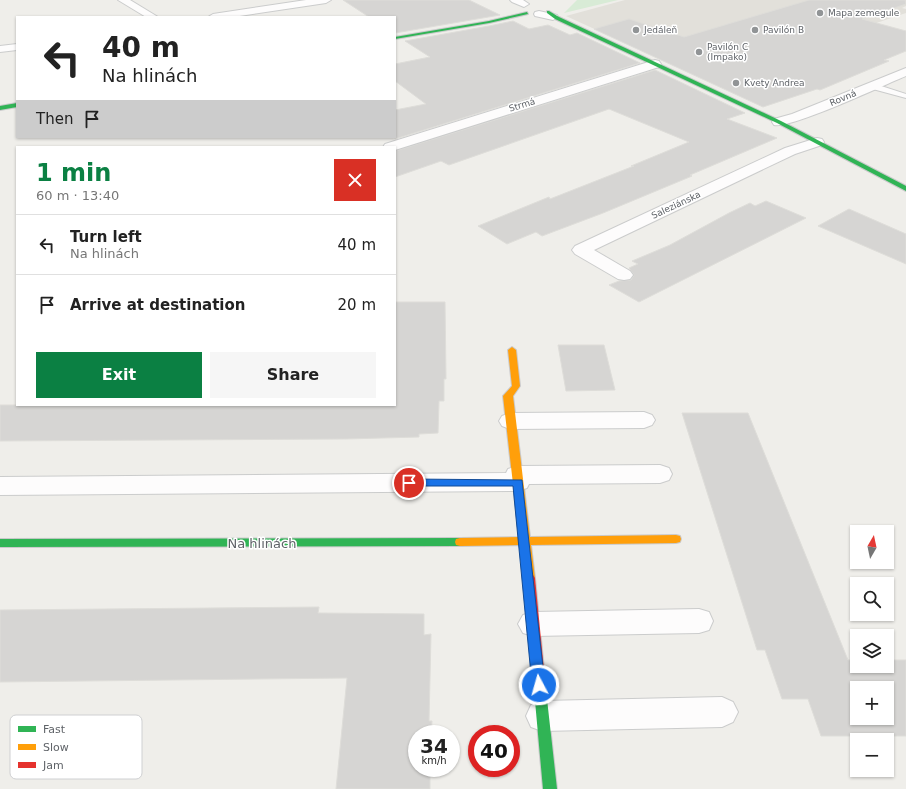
<!DOCTYPE html>
<meta charset="utf-8">
<style>
:root{--surface:#fff;--page:#f6f6f6;--text:#222;--muted:#767676;--line:#e0e0e0;--accent:#0b8043}
body{margin:0;font-family:"DejaVu Sans",sans-serif;background:var(--page);color:var(--text);height:100vh;display:flex;flex-direction:column;font-size:15px;white-space:nowrap}
*{box-sizing:border-box;margin:0}
p{font-size:13px;color:var(--muted)}
.icon{flex:none;width:22px;height:22px;fill:none;stroke:currentColor;stroke-width:2;stroke-linecap:round;stroke-linejoin:round}
.map{position:relative;flex:1;overflow:hidden}
.details{position:absolute;left:16px;top:146px;width:380px;height:260px;display:flex;flex-direction:column;background:var(--surface);border-radius:0px;box-shadow:0 1px 3px #0004}
.details>*{flex:none}
.hud{position:absolute;left:16px;top:16px;width:380px;height:122px;border-radius:0px;box-shadow:0 1px 3px #0004;background:#fff;color:var(--text);overflow:hidden}
.needle{width:26px;rotate:9deg}
.controls{position:absolute;left:850px;top:525px;display:grid;gap:8px}
.controls a{display:grid;place-items:center;width:44px;height:44px;border-radius:0px;background:var(--surface);box-shadow:0 1px 3px #0004;font-size:20px}
.speed{position:absolute;left:408px;top:725px;display:flex;gap:8px;font-size:20px;font-weight:700;text-align:center}
.speed>*{display:grid;place-content:center;width:52px;height:52px;border-radius:50%;background:var(--surface);box-shadow:0 1px 3px #0004;line-height:1}
.speed small{font-size:10px;font-weight:400}
.speed .limit{border:6px solid #d22;background:#fff;color:#111}
.pin{position:absolute;display:grid;place-items:center;width:34px;height:34px;color:#fff;margin:-17px;border:2px solid #fff;border-radius:50%;box-shadow:0 1px 4px #0007}
.me{position:absolute;width:44px;margin:-22px;rotate:354deg;stroke-linejoin:round;filter:drop-shadow(0 0 3px #0008)}
.turn{display:flex;align-items:center;gap:14px;height:84px;padding:0 20px;font-size:18px}
.turn .icon{width:52px;height:52px;stroke-width:2.5}
.turn b{display:block;font-size:28px;line-height:34px}
.then{display:flex;align-items:center;height:38px;padding:0 20px;background:#0003;gap:8px;font-size:15px}
.round{display:grid;place-items:center;flex:none;width:42px;height:42px;border-radius:0px;background:var(--page)}
.headline{display:flex;align-items:center;justify-content:space-between;height:68px;padding:0 20px}
h1{font-size:24px;font-weight:700;line-height:30px;color:var(--accent)}
.action{display:flex;gap:8px;margin-top:auto;padding:8px 20px}
.action a{flex:1;height:46px;border-radius:0px;background:var(--accent);color:#fff;font-size:16px;font-weight:700;line-height:46px;text-align:center}
.action a+a{background:var(--page);color:var(--text)}
ul{padding:0;list-style:none}
li{display:flex;align-items:center;gap:12px;height:60px;padding:0 20px;border-top:1px solid var(--line)}
li div{flex:1}
li b{display:block;font-size:15px}
li em{font-style:normal}
.map>svg:first-child{display:block}
</style>
<div class="map">
<svg width="906" height="789" viewBox="0 0 906 789">
<rect width="100%" height="100%" fill="#efeeea"/>
<path fill="#e2e0da" d="M 625,0 L 906,0 L 906,6 L 902,8 L 906,9 L 906,13 L 826,40 L 695,75 L 566,16 Z"/>
<path fill="#d8ebd6" d="M 577,0 L 618,0 L 564,13 Z"/>
<path fill="#d6d5d3" stroke="#deddd9" fill-rule="evenodd" d="M 343,0 L 469,0 L 500,15 L 395,33 L 395,17 L 369,17 Z
M 809,0 L 905,0 L 906,4 L 862,19 L 906,31 L 906,51 L 884,60 L 889,61 L 820,90 L 817,89 L 763,107 L 594,29 L 629,19 L 684,37 Z
M 513,21 L 529,29 L 548,25 L 570,35 L 577,33 L 640,63 L 395,139 L 395,110 L 426,104 L 395,81 L 395,64 L 430,57 L 405,41 L 489,26 Z
M 655,70 L 745,113 L 727,119 L 777,138 L 690,175 L 692,176 L 603,213 L 542,236 L 536,232 L 507,244 L 478,226 L 549,197 L 550,199 L 634,166 L 631,166 L 689,142 L 609,109 L 449,165 L 441,161 L 395,177 L 395,151 Z
M 766,201 L 806,218 L 639,302 L 609,285 L 619,281 L 631,280 L 634,275 L 629,268 L 638,264 L 632,261 L 670,245 L 729,213 L 750,203 L 755,206 Z
M 849,209 L 906,234 L 906,264 L 818,226 Z
M 395,302 L 445,302 L 446,379 L 444,379 L 444,401 L 439,401 L 438,433 L 419,434 L 419,437 L 345,439 L 0,441 L 0,405 L 395,405 Z
M 558,345 L 604,345 L 615,390 L 566,391 Z
M 682,413 L 748,413 L 848,660 L 857,660 L 857,666 L 887,666 L 887,660 L 906,660 L 906,736 L 821,736 L 808,699 L 782,699 L 765,650 L 757,650 ZM 857,688 L 887,688 L 887,718 L 857,718 Z
M 319,607 L 318,613 L 424,614 L 424,635 L 431,634 L 429,721 L 432,721 L 431,734 L 417,734 L 417,768 L 430,768 L 430,789 L 336,789 L 347,678 L 0,682 L 0,610 Z"/>
<g fill="none" stroke-linecap="round" stroke-linejoin="round">
<g stroke="#cbcccc" stroke-width="2">
<path id="lane" d="M 869,84 L 875,84 L 906,94 L 906,98 L 869,88 Z"/>
</g>
<g stroke="#cbcccc" stroke-width="2">
<path id="street" d="M 118,0 L 130,0 L 158,17 L 146,17 Z
M 306,0 L 331,0 L 326,3 L 233,17 L 208,17 L 213,14 Z
M 510,0 L 523,0 L 529,4 L 524,7 L 512,2 Z
M 539,11 L 557,15 L 558,17 L 553,20 L 535,16 L 534,14 L 535,12 Z
M 17,44 L 17,50 L 0,52 L 0,46 Z
M 655,60 L 659,61 L 661,64 L 659,67 L 395,150 L 395,147 L 383,147 L 385,144 Z
M 906,68 L 906,76 C 884,85 791,129 774,125 L 772,122 L 774,119 L 792,114 Z
M 817,138 L 822,139 L 824,142 L 822,145 L 795,154 L 594,250 L 630,271 L 633,275 L 630,279 L 624,280 L 618,279 L 575,254 L 572,250 L 575,246 L 785,148 Z
M 644,412 L 652,415 L 655,420 L 652,425 L 644,428 L 510,429 L 502,426 L 499,421 L 502,416 L 510,413 Z
M 660,465 L 669,468 L 672,474 L 669,480 L 660,483 L 529,484 L 527,488 L 518,491 L 0,495 L 0,477 L 506,473 L 508,469 L 517,466 Z
M 699,609 L 709,612 L 713,621 L 709,630 L 699,633 L 533,636 L 523,633 L 518,624 L 523,615 L 533,612 Z
M 722,697 L 733,702 L 738,712 L 733,722 L 722,727 L 542,731 L 531,727 L 526,716 L 531,705 L 542,701 Z"/>
</g>
<g stroke="#cacacb" stroke-width="2">
<path id="fast" d="M 547,11 L 549,11 L 559,17 L 781,121 L 906,186 L 906,191 L 777,123 L 555,19 L 547,13 Z
M 527,12 L 528,14 L 489,23 L 395,39 L 395,37 L 489,21 Z
M 17,103 L 17,107 L 0,110 L 0,106 Z
M 460,538 L 464,539 L 465,542 L 464,545 L 460,546 L 0,547 L 0,539 Z
M 540,684 L 545,686 L 546,690 L 557,789 L 543,789 L 534,690 L 535,686 Z"/>
</g>
<g stroke="#cacacb" stroke-width="2">
<path id="slow" d="M 512,347 L 516,350 L 520,386 L 513,396 L 530,537 L 676,535 L 680,536 L 681,539 L 680,542 L 676,543 L 531,545 L 535,578 L 533,581 L 529,583 L 525,581 L 523,578 L 520,545 L 460,546 L 456,545 L 455,542 L 456,539 L 460,538 L 519,537 L 503,396 L 512,386 L 508,350 Z"/>
</g>
<g stroke="#cacacb" stroke-width="2">
<path id="jam" d="M 529,573 L 533,575 L 535,578 L 546,690 L 545,694 L 540,696 L 535,694 L 534,690 L 523,578 L 525,575 Z"/>
</g>
<use href="#lane" fill="#fdfcfc" fill-rule="evenodd"/>
<use href="#street" fill="#fdfcfc" fill-rule="evenodd"/>
<use href="#fast" fill="#30b455" fill-rule="evenodd"/>
<use href="#slow" fill="#ff9f0a" fill-rule="evenodd"/>
<use href="#jam" fill="#e5322d" fill-rule="evenodd"/>
</g>
<path fill="#1a73e8" stroke="#114b97" d="M 409,479 L 522,480 L 545,685 L 543,689 L 539,691 L 534,689 L 532,685 L 513,486 L 409,486 L 405,485 L 404,483 L 405,480 Z"/>
<g fill="#919496" stroke="#fff" stroke-width="1.5">
<circle cx="820" cy="13" r="4"/>
<circle cx="636" cy="30" r="4"/>
<circle cx="755" cy="30" r="4"/>
<circle cx="699" cy="52" r="4"/>
<circle cx="736" cy="83" r="4"/>
</g>
<g text-anchor="middle" stroke-width="3" stroke-linejoin="round" paint-order="stroke">
<g font-size="9" fill="#5f6368" stroke="#fff" text-anchor="start">
<text x="828" y="16">Mapa zemegule</text>
<text x="644" y="33">Jedáleň</text>
<text x="763" y="33">Pavilón B</text>
<text x="707" y="50">Pavilón C<tspan x="707" dy="10">(Impako)</tspan></text>
<text x="744" y="86">Kvety Andrea</text>
</g>
<g font-size="9" fill="#5f6368" stroke="#fff">
<text transform="translate(843 98) rotate(-23)" y="3">Rovná</text>
<text transform="translate(522 105) rotate(-17)" y="3">Strmá</text>
<text transform="translate(676 205) rotate(-25)" y="3">Saleziánska</text>
</g>
<g font-size="13" fill="#5f6368" stroke="#fff">
<text x="262" y="548">Na hlinách</text>
</g>
</g>
<rect x="10" y="715" width="132" height="64" rx="6" fill="#fff" stroke="#cfd0d2" stroke-width="1"/>
<rect x="18" y="726" width="18" height="6" fill="#30b455"/>
<rect x="18" y="744" width="18" height="6" fill="#ff9f0a"/>
<rect x="18" y="762" width="18" height="6" fill="#e5322d"/>
<g font-size="11" fill="#5f6368">
<text x="43" y="733">Fast</text>
<text x="43" y="751">Slow</text>
<text x="43" y="769">Jam</text>
</g>
</svg>
<div class="controls">
<a><svg class="needle" viewBox="-14 -14 28 28"><path d="M0-13l5 13h-10z" fill="#e53935"/><path d="M0 13l5-13h-10z" fill="#767676"/></svg></a>
<a><svg class="icon" aria-label="search" viewBox="0 0 24 24"><circle cx="10" cy="10" r="6"/><path d="M15 15l6 6"/></svg></a>
<a><svg class="icon" aria-label="layers" viewBox="0 0 24 24"><path d="M12 4l9 5-9 5-9-5zM3 14l9 5 9-5"/></svg></a>
<a>+</a>
<a>−</a>
</div>
<div class="speed"><div>34<small>km/h</small></div><div class="limit">40</div></div>
<div class="pin" style="left:409px;top:483px;background:#d93025"><svg class="icon" aria-label="arrive" viewBox="0 0 24 24"><path d="M6 21V4h12l-3 4 3 4H6"/></svg></div>
<svg class="me" style="left:539px;top:685px" viewBox="-20 -20 40 40"><circle r="17" fill="#1a73e8" stroke="#fff" stroke-width="3"/><path d="M0-11L8 9 0 5-8 9z" fill="#fff"/></svg>
<div class="hud">
<div class="turn"><svg class="icon" aria-label="left" viewBox="0 0 24 24"><path d="M17 20v-9H6M10 6l-5 5 5 5"/></svg><div><b>40 m</b>Na hlinách</div></div>
<div class="then">Then<svg class="icon" aria-label="arrive" viewBox="0 0 24 24"><path d="M6 21V4h12l-3 4 3 4H6"/></svg></div>
</div>
<section class="details">
<div class="headline"><div><h1>1 min</h1><p>60 m · 13:40</p></div><a class="round" style="background:#d93025;color:#fff"><svg class="icon" aria-label="close" viewBox="0 0 24 24"><path d="M6 6l12 12M18 6L6 18"/></svg></a></div>
<ul>
<li><svg class="icon" aria-label="left" viewBox="0 0 24 24"><path d="M17 20v-9H6M10 6l-5 5 5 5"/></svg><div><b>Turn left</b><p>Na hlinách</p></div><em>40 m</em></li>
<li><svg class="icon" aria-label="arrive" viewBox="0 0 24 24"><path d="M6 21V4h12l-3 4 3 4H6"/></svg><div><b>Arrive at destination</b></div><em>20 m</em></li>
</ul>
<div class="action"><a>Exit</a><a>Share</a></div>
</section>
</div>
